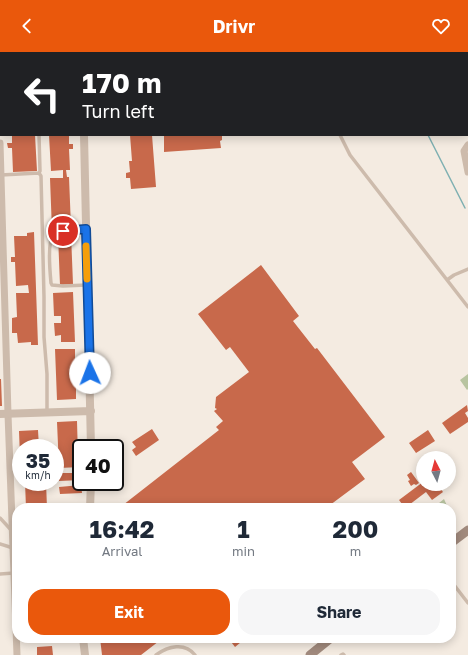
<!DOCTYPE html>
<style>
:root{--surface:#fff;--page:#f6f6f7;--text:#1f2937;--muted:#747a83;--accent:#ea580c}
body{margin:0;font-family:"Golos Text",sans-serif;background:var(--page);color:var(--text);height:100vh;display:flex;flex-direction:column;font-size:15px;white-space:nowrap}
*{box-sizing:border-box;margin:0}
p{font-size:13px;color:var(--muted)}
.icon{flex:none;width:22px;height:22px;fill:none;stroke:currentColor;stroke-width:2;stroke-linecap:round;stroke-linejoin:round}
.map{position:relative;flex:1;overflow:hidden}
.details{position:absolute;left:12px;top:451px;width:444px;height:140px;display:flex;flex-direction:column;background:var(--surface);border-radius:16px;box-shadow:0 2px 10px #0003}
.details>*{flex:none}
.guide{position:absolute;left:0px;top:0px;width:468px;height:84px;box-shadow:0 2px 10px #0003;background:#202124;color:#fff;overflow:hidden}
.needle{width:26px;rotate:354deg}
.tools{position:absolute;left:416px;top:399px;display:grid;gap:8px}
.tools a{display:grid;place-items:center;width:40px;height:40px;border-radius:50%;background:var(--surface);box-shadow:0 2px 10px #0003;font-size:20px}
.speed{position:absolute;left:12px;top:387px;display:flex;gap:8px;font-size:20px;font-weight:700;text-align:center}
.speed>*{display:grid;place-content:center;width:52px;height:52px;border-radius:50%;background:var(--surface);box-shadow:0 2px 10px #0003;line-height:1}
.speed small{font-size:10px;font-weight:400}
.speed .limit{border:2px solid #111;border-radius:6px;background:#fff;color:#111}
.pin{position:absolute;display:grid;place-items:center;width:34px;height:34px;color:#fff;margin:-17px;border:2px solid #fff;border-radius:50%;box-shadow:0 1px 4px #0007}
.me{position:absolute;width:44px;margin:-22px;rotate:358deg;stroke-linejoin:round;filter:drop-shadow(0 0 3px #0008)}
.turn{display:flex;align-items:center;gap:14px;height:84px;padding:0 16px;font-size:18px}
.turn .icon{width:52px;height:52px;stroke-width:2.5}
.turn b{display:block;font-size:28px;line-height:34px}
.eta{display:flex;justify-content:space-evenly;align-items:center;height:68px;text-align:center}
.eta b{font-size:24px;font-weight:700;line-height:28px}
.primary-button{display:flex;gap:8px;margin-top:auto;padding:8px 16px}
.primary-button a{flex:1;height:46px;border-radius:16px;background:var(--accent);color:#fff;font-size:16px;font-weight:700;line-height:46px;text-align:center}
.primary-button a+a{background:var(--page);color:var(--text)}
header{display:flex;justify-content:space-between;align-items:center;height:52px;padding:0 16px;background:var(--accent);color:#fff;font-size:18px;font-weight:700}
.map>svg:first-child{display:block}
</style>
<header><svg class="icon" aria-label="back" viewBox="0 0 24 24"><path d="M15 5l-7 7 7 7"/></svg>Drivr<svg class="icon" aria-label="heart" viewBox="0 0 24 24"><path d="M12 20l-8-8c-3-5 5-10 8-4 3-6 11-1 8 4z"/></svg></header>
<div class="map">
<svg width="468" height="603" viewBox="0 0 468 603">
<rect width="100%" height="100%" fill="#f4ebe1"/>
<path fill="#b8c4a0" d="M 468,322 L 468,337 L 467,338 L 460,328 Z
M 444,447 L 448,456 L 433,456 Z"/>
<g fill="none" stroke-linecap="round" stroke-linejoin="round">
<path stroke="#7fb0b2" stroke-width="1.5" d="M 401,0 L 401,1
M 428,83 L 465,156"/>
</g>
<path fill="#c8694b" d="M 12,83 L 35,83 L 37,119 L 13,120 L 12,96 L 8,96 L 7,91 L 12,91 Z
M 49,83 L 69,83 L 69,92 L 73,92 L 73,97 L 69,97 L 70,118 L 66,118 L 67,125 L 69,125 L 71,175 L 58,176 L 58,178 L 52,179 L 50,126 L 63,126 L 63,118 L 51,119 Z
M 130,83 L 152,83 L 156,135 L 131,137 L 130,126 L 126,126 L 126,121 L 130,120 L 129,109 L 132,109 Z
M 164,83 L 222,83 L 222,88 L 220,89 L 221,96 L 164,100 Z
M 34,180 L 38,293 L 31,293 L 31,290 L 18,291 L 17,281 L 12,281 L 12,266 L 17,265 L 16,241 L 29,241 L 28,233 L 16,234 L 15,210 L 11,210 L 11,205 L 15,205 L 14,184 L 27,184 L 27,181 Z
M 71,182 L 73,232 L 60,233 L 58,183 Z
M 261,213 L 299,264 L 293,269 L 315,297 L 317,296 L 385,385 L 352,410 L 365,427 L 326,456 L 122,456 L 123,453 L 219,378 L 216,375 L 223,369 L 214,359 L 217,357 L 215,356 L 216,345 L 249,320 L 230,295 L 226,298 L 198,262 Z
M 73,240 L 75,290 L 61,290 L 61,283 L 55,284 L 54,271 L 61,271 L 61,264 L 54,264 L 53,241 Z
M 55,297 L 75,297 L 75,317 L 80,317 L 80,322 L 76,322 L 78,331 L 76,331 L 76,347 L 57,348 Z
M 0,327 L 1,327 L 2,354 L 0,354 Z
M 467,353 L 468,359 L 465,361 L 468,366 L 468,370 L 450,382 L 442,371 Z
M 77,369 L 78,405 L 81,405 L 81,415 L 59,416 L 57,370 Z
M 152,377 L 159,388 L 136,404 L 132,398 L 136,395 L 132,390 Z
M 38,378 L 39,396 L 21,396 L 21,405 L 20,405 L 19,379 Z
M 428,378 L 435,389 L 416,401 L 409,391 Z
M 411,420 L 419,431 L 416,433 L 414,432 L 411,434 L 408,429 L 410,428 L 407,423 Z
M 59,421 L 81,421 L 81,428 L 59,429 Z
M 25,430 L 46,430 L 47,456 L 26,456 Z
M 423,430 L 423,432 L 437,432 L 443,440 L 432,448 L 426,440 L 405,456 L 399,448 Z
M 81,433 L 82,441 L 60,442 L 59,435 Z
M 36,586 L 52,586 L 52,587 L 37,590 Z
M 100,586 L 163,586 L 141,603 L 102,603 Z
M 228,586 L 246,586 L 235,595 Z
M 52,594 L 53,603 L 37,603 L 37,595 Z"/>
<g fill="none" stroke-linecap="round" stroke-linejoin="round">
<path stroke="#cdbbac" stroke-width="3.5" d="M 29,0 L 29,1
M 51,0 L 51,1
M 69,0 L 69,1
M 329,0 L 329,1
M 340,83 L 350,103 L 468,255
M 39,121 L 41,124 L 44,245 L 44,285 L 47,322 L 47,360
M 1,123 L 39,121 L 40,119 L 39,83
M 86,177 L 63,179 L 53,183 C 47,191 50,220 51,231 L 52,233 L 63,234 L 87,233
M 447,228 L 454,223 L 468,217
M 0,466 L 12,479
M 0,492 L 13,496
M 0,522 L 14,521
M 451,529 L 468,551
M 156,603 C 168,594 185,590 195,603
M 341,603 L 343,602 L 344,603"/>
<path stroke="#cdbbac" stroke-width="7" d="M 451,1 L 451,0
M 0,60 L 1,59
M 467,65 L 468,65
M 0,91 L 8,362 L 17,603
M 468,93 L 464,99 L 468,120"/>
<path stroke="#cdbbac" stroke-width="8" d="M 83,0 L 83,1
M 84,83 L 91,396
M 0,362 L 91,359
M 90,456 L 91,430
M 83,586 L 85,603"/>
<path stroke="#a18a7d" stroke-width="9" d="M 451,491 L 468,478
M 310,603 L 331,586"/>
</g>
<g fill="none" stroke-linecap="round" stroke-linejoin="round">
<g stroke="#114b97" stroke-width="10">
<path id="route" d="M 63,179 L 86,177 L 90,321"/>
</g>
<use href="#route" stroke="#1a73e8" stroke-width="7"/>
<path stroke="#f59e0b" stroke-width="7" d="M 86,194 L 87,227"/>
</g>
</svg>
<div class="tools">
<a><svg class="needle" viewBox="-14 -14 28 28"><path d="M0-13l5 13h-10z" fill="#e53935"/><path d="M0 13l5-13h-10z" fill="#747a83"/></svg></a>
</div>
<div class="speed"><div>35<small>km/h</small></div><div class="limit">40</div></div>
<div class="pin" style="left:63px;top:179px;background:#d93025"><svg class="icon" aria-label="arrive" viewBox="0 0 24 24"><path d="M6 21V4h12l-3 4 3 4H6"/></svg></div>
<svg class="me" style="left:90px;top:321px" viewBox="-20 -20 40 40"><circle r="19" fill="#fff"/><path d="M0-13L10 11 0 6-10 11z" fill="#1a73e8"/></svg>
<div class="guide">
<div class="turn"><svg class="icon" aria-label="left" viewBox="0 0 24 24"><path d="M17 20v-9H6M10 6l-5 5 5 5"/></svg><div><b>170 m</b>Turn left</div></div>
</div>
<section class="details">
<div class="eta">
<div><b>16:42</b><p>Arrival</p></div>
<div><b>1</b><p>min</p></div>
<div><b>200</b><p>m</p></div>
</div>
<div class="primary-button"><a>Exit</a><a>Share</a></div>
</section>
</div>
